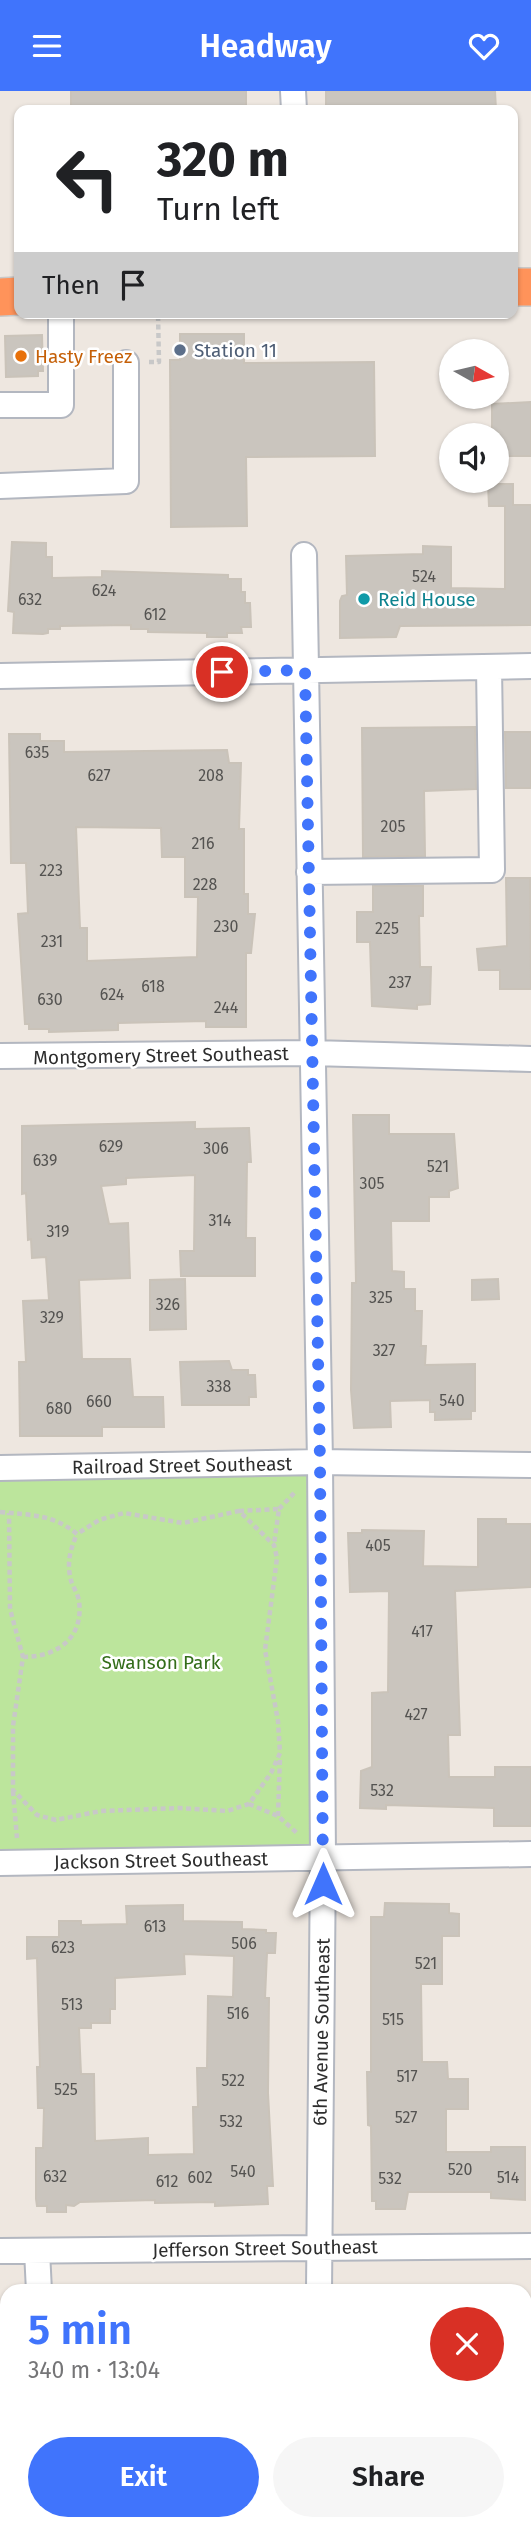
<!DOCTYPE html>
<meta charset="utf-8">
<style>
:root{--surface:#fff;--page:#f6f6f6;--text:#202124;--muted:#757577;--accent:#4074fc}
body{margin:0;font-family:"Fira Sans",sans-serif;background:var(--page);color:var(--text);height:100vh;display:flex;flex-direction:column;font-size:26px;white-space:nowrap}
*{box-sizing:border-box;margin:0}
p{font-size:23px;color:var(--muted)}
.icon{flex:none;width:38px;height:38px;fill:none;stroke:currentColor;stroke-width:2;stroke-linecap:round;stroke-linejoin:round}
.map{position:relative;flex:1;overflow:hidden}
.sheet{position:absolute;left:0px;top:2193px;width:532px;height:247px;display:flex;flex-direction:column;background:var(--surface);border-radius:21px 21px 0 0;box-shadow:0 2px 5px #0004}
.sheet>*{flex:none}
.guide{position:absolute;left:14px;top:14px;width:504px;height:214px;border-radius:14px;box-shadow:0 2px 5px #0004;background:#fff;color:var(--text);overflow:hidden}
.needle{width:46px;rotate:98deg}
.buttons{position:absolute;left:439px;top:248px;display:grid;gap:14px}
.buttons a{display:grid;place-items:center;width:70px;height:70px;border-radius:50%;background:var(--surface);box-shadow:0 2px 5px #0004;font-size:35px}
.pin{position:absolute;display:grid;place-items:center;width:60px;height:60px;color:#fff;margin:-30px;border:4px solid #fff;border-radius:50%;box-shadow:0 2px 7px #0007}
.me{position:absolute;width:77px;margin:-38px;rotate:0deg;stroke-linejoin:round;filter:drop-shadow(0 0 5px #0008)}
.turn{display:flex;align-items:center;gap:24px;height:147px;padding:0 28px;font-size:32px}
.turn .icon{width:91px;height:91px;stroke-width:2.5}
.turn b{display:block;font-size:49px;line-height:60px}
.then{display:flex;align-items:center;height:66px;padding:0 28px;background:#0003;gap:14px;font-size:26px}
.round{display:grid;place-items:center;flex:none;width:74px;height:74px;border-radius:37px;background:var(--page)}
.head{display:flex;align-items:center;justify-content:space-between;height:119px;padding:0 28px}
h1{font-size:42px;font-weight:600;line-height:52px;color:var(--accent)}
.button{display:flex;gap:14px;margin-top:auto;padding:14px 28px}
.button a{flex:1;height:80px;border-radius:42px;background:var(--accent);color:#fff;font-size:28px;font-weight:600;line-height:80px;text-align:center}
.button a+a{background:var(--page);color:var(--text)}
header{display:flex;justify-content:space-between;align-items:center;height:91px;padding:0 28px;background:var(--accent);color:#fff;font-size:32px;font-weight:600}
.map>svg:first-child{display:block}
</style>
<header><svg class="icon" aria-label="menu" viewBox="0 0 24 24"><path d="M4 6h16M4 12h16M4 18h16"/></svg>Headway<svg class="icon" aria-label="heart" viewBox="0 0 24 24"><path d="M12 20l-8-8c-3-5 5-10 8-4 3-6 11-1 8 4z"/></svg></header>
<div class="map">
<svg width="531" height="2438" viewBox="0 0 531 2438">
<rect width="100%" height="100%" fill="#eee7e0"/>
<path fill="#bce59c" d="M 320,1371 L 323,1766 L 0,1775 L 0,1377 Z"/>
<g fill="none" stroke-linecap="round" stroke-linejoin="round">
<path stroke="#73daf0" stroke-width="26" d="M 0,2323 L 7,2339
M 48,2432 L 50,2438"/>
</g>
<path fill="#cac5be" stroke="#cac3b9" stroke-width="2" fill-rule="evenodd" d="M 71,0 L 246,0 L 246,19 L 71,19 Z
M 326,0 L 495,0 L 496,19 L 326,19 Z
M 180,243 L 244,243 L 244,272 L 374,271 L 375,365 L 246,366 L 247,435 L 171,436 L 170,269 L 180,269 Z
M 42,244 L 43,280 L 38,280 L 38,285 L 6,286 L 5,245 Z
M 531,311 L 531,365 L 497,365 L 497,345 L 492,345 L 492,313 Z
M 488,393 L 513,393 L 513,414 L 531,414 L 531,534 L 400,535 L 396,546 L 340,547 L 340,510 L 342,505 L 347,504 L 346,465 L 423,463 L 423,455 L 451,456 L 451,497 L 505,498 L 505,415 L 489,415 Z
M 12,451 L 46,452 L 46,466 L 52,466 L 52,487 L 102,486 L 102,480 L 228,484 L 228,488 L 241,488 L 241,501 L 245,501 L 245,512 L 250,512 L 251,536 L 241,536 L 242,542 L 227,542 L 227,546 L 207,546 L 207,542 L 148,541 L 148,538 L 131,538 L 131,534 L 60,535 L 60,538 L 48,538 L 48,542 L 43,543 L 13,542 L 14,521 L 8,520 Z
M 475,636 L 476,698 L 424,700 L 425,765 L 363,766 L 362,637 Z
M 505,641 L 531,641 L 531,697 L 506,697 Z
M 9,643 L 40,643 L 40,650 L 64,650 L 64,661 L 227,659 L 229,672 L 241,672 L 239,738 L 244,738 L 244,803 L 248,803 L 248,823 L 255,823 L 251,862 L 246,862 L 246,936 L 206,936 L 206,930 L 118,932 L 118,939 L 49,941 L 49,938 L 29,938 L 29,933 L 25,933 L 18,823 L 28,822 L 26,772 L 11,772 ZM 76,736 L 161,737 L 162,766 L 185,766 L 185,806 L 198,806 L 197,866 L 87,870 L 87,837 L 80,837 Z
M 506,787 L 530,787 L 531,898 L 500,898 L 500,879 L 479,879 L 477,858 L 507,855 Z
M 373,795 L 423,795 L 423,825 L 419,825 L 420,876 L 431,876 L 430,913 L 417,914 L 417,918 L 372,915 L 370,851 L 357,851 L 357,821 L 373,821 Z
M 353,1024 L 389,1024 L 389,1043 L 454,1043 L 458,1097 L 449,1100 L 449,1106 L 429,1106 L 429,1130 L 391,1130 L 392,1180 L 404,1181 L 404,1198 L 415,1198 L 415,1220 L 422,1220 L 421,1255 L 426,1255 L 425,1274 L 475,1273 L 475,1320 L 471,1320 L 471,1328 L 435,1329 L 435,1321 L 430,1321 L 430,1309 L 390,1310 L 391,1336 L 354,1337 L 351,1299 L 352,1192 L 356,1192 Z
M 195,1031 L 195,1038 L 249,1037 L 251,1071 L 247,1071 L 246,1147 L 255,1147 L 255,1185 L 181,1185 L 180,1160 L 194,1160 L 195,1084 L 126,1087 L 126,1093 L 101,1095 L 109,1133 L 128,1132 L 130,1187 L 79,1189 L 82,1268 L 130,1268 L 133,1306 L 163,1306 L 164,1336 L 102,1336 L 102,1345 L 20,1345 L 19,1271 L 26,1271 L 23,1210 L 49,1209 L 46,1166 L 32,1167 L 31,1148 L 28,1149 L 26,1102 L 22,1103 L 22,1035 Z
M 185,1188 L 186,1238 L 150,1239 L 150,1189 Z
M 498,1188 L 499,1208 L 472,1209 L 472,1189 Z
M 229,1270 L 232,1279 L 248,1279 L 248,1284 L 255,1284 L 256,1306 L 249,1306 L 249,1314 L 182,1314 L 180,1271 Z
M 478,1428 L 506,1428 L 506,1433 L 531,1433 L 531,1496 L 455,1500 L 460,1644 L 448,1644 L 449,1686 L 495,1686 L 495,1676 L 531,1676 L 531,1735 L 494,1735 L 494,1717 L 386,1714 L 386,1718 L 360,1717 L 361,1680 L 372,1676 L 372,1602 L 388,1601 L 389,1500 L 350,1501 L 348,1442 L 362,1442 L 362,1439 L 424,1440 L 423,1475 L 478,1476 Z
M 385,1812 L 449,1813 L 449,1822 L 459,1823 L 459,1845 L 442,1845 L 442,1893 L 421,1893 L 422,1971 L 447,1971 L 448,1988 L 468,1988 L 468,2018 L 446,2018 L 446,2061 L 491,2061 L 491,2056 L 525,2056 L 525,2109 L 491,2107 L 491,2101 L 408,2101 L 405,2118 L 376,2118 L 376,2110 L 372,2110 L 371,2035 L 368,2034 L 367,1981 L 371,1981 L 371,1826 L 384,1826 Z
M 183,1814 L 183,1830 L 242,1831 L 242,1838 L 266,1839 L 266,1842 L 276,1842 L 275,1862 L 267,1862 L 265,1907 L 269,1907 L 268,2002 L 273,2095 L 267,2095 L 268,2113 L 215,2115 L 215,2111 L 155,2112 L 155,2109 L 80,2111 L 74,2115 L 66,2114 L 66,2121 L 47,2121 L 47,2115 L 37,2115 L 36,2108 L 36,2057 L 43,2057 L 44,2017 L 38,2017 L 37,1976 L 40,1976 L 37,1867 L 27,1868 L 27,1846 L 59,1846 L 59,1830 L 81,1830 L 81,1834 L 127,1833 L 126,1815 ZM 184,1863 L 234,1865 L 233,1906 L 208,1905 L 207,1977 L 197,1977 L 198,2016 L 193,2016 L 194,2063 L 148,2064 L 148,2047 L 95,2050 L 94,1983 L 81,1983 L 79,1937 L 91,1937 L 91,1932 L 110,1932 L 110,1918 L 115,1918 L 115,1887 L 185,1883 Z"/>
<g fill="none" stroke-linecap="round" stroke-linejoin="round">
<g stroke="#b3b7c0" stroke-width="28">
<path id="minor" d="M 293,0 L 294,19
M 0,314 L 61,314 L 61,222
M 0,395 L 126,390 L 126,272
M 304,464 L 320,1371 L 323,1766 L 319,2200
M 0,585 L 531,575
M 309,781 L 492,779 L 489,576
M 0,965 L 312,962 L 531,968
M 0,1377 L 320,1371 L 531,1374
M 0,1772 L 531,1763
M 0,2160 L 531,2155
M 37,2160 L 39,2200
M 324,2432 L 324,2438"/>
</g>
<g stroke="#c8c8c8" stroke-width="40">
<path id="highway" d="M 513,196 L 531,196
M 0,206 L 19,205"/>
</g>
<path stroke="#c8c8c8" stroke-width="4.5" stroke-dasharray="5 3.5" stroke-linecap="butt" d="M 149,271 L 159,271 L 158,222
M 279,1418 L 295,1401
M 239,1420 L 279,1418 L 274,1453
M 0,1421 C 30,1424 53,1423 77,1443 L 99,1429 L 124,1422 L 183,1432 L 239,1420 L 274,1454 L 277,1467 L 265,1559 L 278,1630 L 280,1662 L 271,1682 L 249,1713 L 227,1720 L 180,1717 L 101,1720 L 56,1729 L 37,1724 L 13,1699 L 13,1635 L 23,1566 L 10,1518 L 9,1422
M 23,1566 C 57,1566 84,1547 79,1510 C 78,1502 71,1494 70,1485 C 67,1469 71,1457 77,1443
M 13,1700 L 17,1747
M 249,1713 L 278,1725 L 297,1742
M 278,1725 L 280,1666"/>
<use href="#minor" stroke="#fff" stroke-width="24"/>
<use href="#highway" stroke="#ff935a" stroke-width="37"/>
</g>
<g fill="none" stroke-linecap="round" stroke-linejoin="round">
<path stroke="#4074fc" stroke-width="12" stroke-dasharray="0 21.6" d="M 222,581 L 305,579 L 320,1371 L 323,1793"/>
</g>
<circle fill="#5c6f8a" stroke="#fff" stroke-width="2.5" cx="180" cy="259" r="7"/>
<circle fill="#e8710a" stroke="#fff" stroke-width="2.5" cx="21" cy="265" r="7"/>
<circle fill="#0f9aa8" stroke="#fff" stroke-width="2.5" cx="364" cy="508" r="7"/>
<g text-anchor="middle" stroke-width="5" stroke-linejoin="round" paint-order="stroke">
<g font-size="16" fill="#545351">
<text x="424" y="491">524</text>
<text x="104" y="505">624</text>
<text x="30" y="514">632</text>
<text x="155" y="529">612</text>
<text x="37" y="667">635</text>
<text x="99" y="690">627</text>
<text x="211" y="690">208</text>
<text x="393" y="741">205</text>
<text x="203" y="758">216</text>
<text x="51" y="785">223</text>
<text x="205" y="799">228</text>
<text x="226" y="841">230</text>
<text x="387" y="843">225</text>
<text x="52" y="856">231</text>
<text x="400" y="897">237</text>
<text x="153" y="901">618</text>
<text x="112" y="909">624</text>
<text x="50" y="914">630</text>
<text x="226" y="922">244</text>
<text x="111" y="1061">629</text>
<text x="216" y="1063">306</text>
<text x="45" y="1075">639</text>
<text x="438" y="1081">521</text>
<text x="372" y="1098">305</text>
<text x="220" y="1135">314</text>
<text x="58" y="1146">319</text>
<text x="381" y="1212">325</text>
<text x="168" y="1219">326</text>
<text x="52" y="1232">329</text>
<text x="384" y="1265">327</text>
<text x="219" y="1301">338</text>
<text x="452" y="1315">540</text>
<text x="99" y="1316">660</text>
<text x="59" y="1323">680</text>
<text x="378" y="1460">405</text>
<text x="422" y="1546">417</text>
<text x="416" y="1629">427</text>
<text x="382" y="1705">532</text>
<text x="155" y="1841">613</text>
<text x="244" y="1858">506</text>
<text x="63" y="1862">623</text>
<text x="426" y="1878">521</text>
<text x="72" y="1919">513</text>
<text x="238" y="1928">516</text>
<text x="393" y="1934">515</text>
<text x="407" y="1991">517</text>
<text x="233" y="1995">522</text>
<text x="66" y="2004">525</text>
<text x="406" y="2032">527</text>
<text x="231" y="2036">532</text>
<text x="460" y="2084">520</text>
<text x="243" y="2086">540</text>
<text x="55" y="2091">632</text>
<text x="200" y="2092">602</text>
<text x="508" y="2092">514</text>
<text x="390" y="2093">532</text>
<text x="167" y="2096">612</text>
</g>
<g font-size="19" fill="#4e5e75" stroke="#fff" text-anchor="start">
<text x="194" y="266">Station 11</text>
</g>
<g font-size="19" fill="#c56008" stroke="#fff" text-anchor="start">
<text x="35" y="272">Hasty Freez</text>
</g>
<g font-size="19" fill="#0d838f" stroke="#fff" text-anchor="start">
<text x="378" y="515">Reid House</text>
</g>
<g font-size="19" fill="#2d2d2d" stroke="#fff">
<text transform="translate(161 964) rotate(-1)" y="7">Montgomery Street Southeast</text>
<text transform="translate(182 1374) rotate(-1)" y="7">Railroad Street Southeast</text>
<text transform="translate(161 1769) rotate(-1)" y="7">Jackson Street Southeast</text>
<text transform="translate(321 1941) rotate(-89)" y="7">6th Avenue Southeast</text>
<text transform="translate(265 2157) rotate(-1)" y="7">Jefferson Street Southeast</text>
</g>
<g font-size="19" fill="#336d1a" stroke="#fff">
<text x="161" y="1578">Swanson Park</text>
</g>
</g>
</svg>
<div class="buttons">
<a><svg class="needle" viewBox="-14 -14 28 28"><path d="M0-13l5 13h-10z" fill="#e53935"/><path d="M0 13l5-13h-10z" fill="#757577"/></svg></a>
<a><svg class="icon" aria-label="sound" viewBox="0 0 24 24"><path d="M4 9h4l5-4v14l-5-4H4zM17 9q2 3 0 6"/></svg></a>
</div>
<div class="pin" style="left:222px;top:581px;background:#d93025"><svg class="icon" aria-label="arrive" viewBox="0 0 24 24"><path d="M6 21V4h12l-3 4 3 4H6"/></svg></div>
<svg class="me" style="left:323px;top:1793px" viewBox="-20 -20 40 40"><path d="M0-17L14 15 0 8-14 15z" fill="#4074fc" stroke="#fff" stroke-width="4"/></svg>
<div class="guide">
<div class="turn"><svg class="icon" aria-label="left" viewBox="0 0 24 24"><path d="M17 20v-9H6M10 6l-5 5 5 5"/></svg><div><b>320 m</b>Turn left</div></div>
<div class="then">Then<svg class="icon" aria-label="arrive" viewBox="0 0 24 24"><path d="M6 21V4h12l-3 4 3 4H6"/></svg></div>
</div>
<section class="sheet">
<div class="head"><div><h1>5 min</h1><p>340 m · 13:04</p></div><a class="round" style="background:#d93025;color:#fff"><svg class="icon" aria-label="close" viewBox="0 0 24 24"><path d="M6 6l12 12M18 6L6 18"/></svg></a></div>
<div class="button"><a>Exit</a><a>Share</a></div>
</section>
</div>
